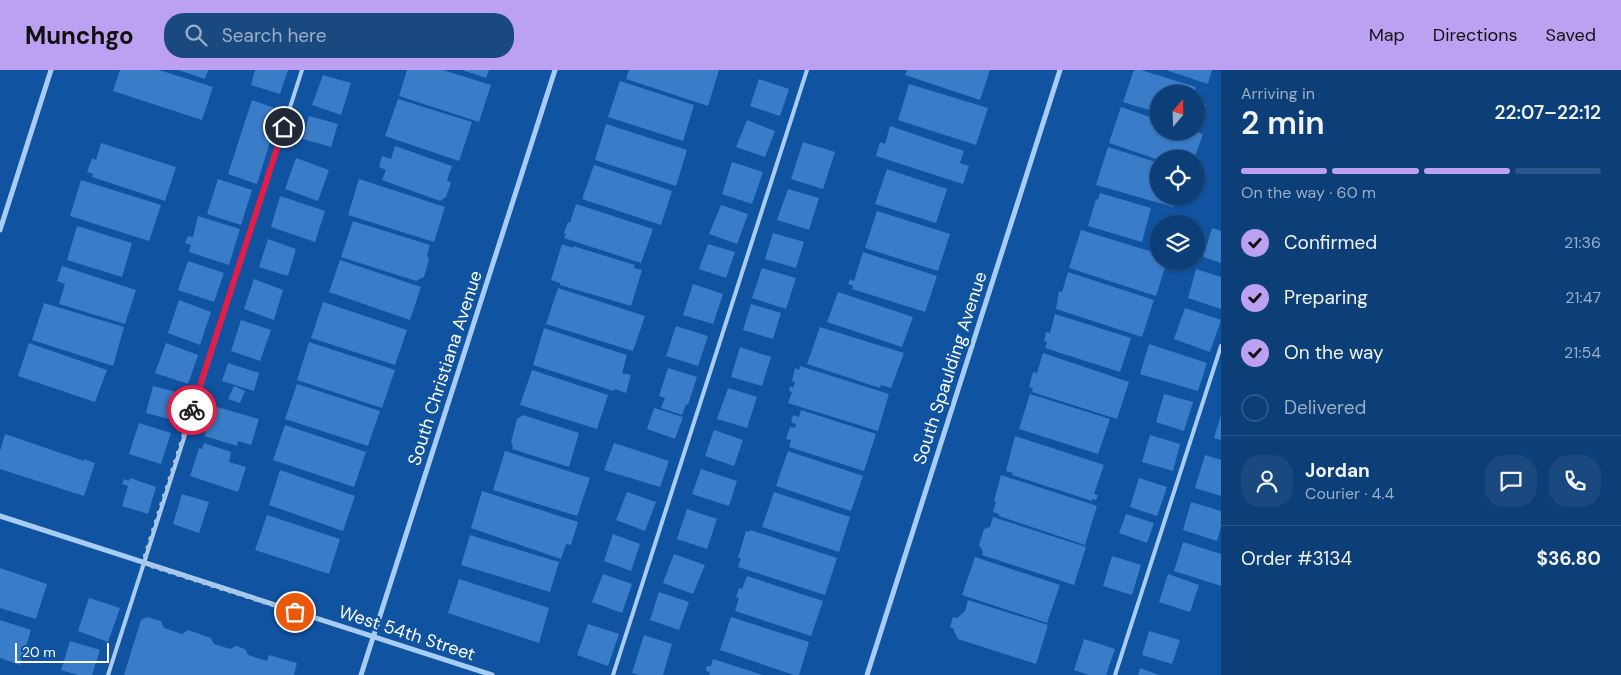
<!DOCTYPE html>
<html lang="en">
<head>
<meta charset="utf-8">
<style>
  body { margin:0; font-family:"DM Sans",sans-serif; background:#1a4980; color:#f1f3f6; height:100vh; display:flex; flex-direction:column; font-size:19px; white-space:nowrap }
  * { box-sizing:border-box; margin:0 }
  p { font-size:16px; color:#9aaec6 }
  .icon { flex:none; width:28px; height:28px; fill:none; stroke:currentColor; stroke-width:2; stroke-linecap:round; stroke-linejoin:round }
  .map { position:relative; flex:1; overflow:hidden }
  .side { display:flex; flex-direction:column; background:#0c3e78; width:400px }
  .side>* { flex:none }
  .needle { width:32px; rotate:19deg }
  .buttons { position:absolute; left:1150px; top:15px; display:grid; gap:10px }
  .buttons a { display:grid; place-items:center; width:55px; height:55px; border-radius:50%; background:#0c3e78; box-shadow:0 1px 4px #0004,0 0 0 1px #2c578a; font-size:25px }
  .scale { position:absolute; left:15px; bottom:12px; width:94px; box-sizing:border-box; padding-left:5px; border:2px solid #fff; border-top:0; font-size:14px; line-height:18px; white-space:nowrap; color:#fff; -webkit-text-stroke:4px #1053a0; paint-order:stroke }
  .pin { position:absolute; display:grid; place-items:center; width:42px; height:42px; color:#fff; margin:-21px; border:2px solid #fff; border-radius:50%; box-shadow:0 1px 5px #0007 }
  .courier { position:absolute; display:grid; place-items:center; width:50px; height:50px; margin:-25px; border:4px solid #e11d48; border-radius:50%; background:#fff; color:#222; box-shadow:0 1px 6px #0007 }
  .head em { font-style:normal; font-weight:600 }
  .head div { display:flex; flex-direction:column-reverse }
  .head { display:flex; align-items:center; justify-content:space-between; height:85px; padding:0 20px }
  h1 { font-size:32px; font-weight:600; line-height:38px }
  .bar { display:grid; grid-template-columns:repeat(4,1fr); gap:8px 5px; align-content:center; height:60px; padding:0 20px }
  .bar i { height:6px; border-radius:4px; background:#2c578a }
  .bar .current { background:#bca0f2 }
  .bar p { grid-column:span 4 }
  .line { display:flex; align-items:center; gap:12px; padding:0 20px; border-top:1px solid #2c578a }
  .line div { flex:1 }
  .round { display:grid; place-items:center; flex:none; width:52px; height:52px; border-radius:20px; background:#1a4980 }
  ol { padding:0 20px; list-style:none }
  li { display:flex; align-items:center; gap:15px; height:55px }
  li p { margin-inline-start:auto }
  li .icon { padding:5px; border-radius:50%; background:#bca0f2; color:#111; stroke-width:4 }
  li:last-child { color:#9aaec6 }
  li i { width:28px; height:28px; border:2px solid #2c578a; border-radius:50% }
  header { display:flex; align-items:center; gap:30px; box-sizing:border-box; height:70px; padding:0 25px; background:#bca0f2; color:#111 }
  header strong { font-size:24px }
  nav { display:flex; gap:28px; margin-inline-start:auto; font-size:18px }
  .search { width:350px; height:45px; background:#1a4980; display:flex; align-items:center; gap:12px; box-sizing:border-box; padding:0 18px; border-radius:20px; color:#9aaec6; font-size:19px }
  main { display:flex; flex:1; min-height:0 }
  .map>svg:first-child { display:block }
  .building { fill:#397cc7 }
  .lines { fill:none; stroke-linecap:round; stroke-linejoin:round }
  .service { stroke:#a8cdf5; stroke-width:4 }
  .minor { stroke:#a8cdf5; stroke-width:5 }
  .done { stroke:#abc3de; stroke-width:5; stroke-dasharray:0 9 }
  .route { stroke:#e11d48; stroke-width:6 }
  .labels { text-anchor:middle; stroke-width:4.5; stroke-linejoin:round; paint-order:stroke }
  .street-label { font-size:18px; fill:#fff; stroke:#1053a0 }
</style>
</head>
<body>
<header>
<strong>Munchgo</strong>
<div class="search"><svg class="icon" aria-label="search" viewBox="0 0 24 24"><circle cx="10" cy="10" r="6"/><path d="M15 15l6 6"/></svg>Search here</div>
<nav><a>Map</a><a>Directions</a><a>Saved</a></nav>
</header>
<main>
<div class="map">
<svg width="1221" height="605" viewBox="0 0 1221 605">
  <rect width="100%" height="100%" fill="#1053a0"/>
  <g class="building">
    <polygon points="120,0 159,0 213,17 202,50 113,21"/>
    <polygon points="178,0 208,0 205,9"/>
    <polygon points="255,0 288,0 280,24 251,15"/>
    <polygon points="407,0 443,0 491,15 479,52 399,26"/>
    <polygon points="462,0 489,0 486,8"/>
    <polygon points="629,0 719,0 708,36 626,9"/>
    <polygon points="907,0 990,0 980,30 905,5"/>
    <polygon points="1134,0 1141,0 1196,17 1194,24 1159,24 1159,43 1123,32"/>
    <polygon points="1166,0 1212,0 1208,14"/>
    <polygon points="323,5 351,13 341,45 312,35"/>
    <polygon points="759,9 789,19 780,46 750,36"/>
    <polygon points="620,11 694,35 683,71 608,47"/>
    <polygon points="909,14 988,38 976,75 898,50"/>
    <polygon points="398,29 472,52 459,91 385,66"/>
    <polygon points="252,30 280,40 257,114 228,104"/>
    <polygon points="1196,31 1206,34 1199,56 1196,55"/>
    <polygon points="1121,37 1159,50 1159,61 1194,61 1203,64 1194,89 1159,90 1109,73"/>
    <polygon points="309,46 338,54 331,77 303,69"/>
    <polygon points="747,50 775,61 765,87 736,77"/>
    <polygon points="606,54 687,80 676,116 595,90"/>
    <polygon points="890,56 964,81 960,93 969,96 963,114 876,86 880,72 885,74"/>
    <polygon points="803,72 835,82 823,119 791,109"/>
    <polygon points="101,73 176,97 165,131 92,107 93,104 87,102 92,88 96,90"/>
    <polygon points="395,76 452,96 447,110 451,113 446,127 440,131 382,110 386,100 379,97 382,86 391,89"/>
    <polygon points="1108,77 1159,93 1159,126 1177,126 1173,137 1096,115"/>
    <polygon points="296,88 329,100 318,131 285,119"/>
    <polygon points="732,92 763,102 752,134 722,124"/>
    <polygon points="594,95 672,121 661,155 582,129"/>
    <polygon points="887,99 947,119 936,153 875,134"/>
    <polygon points="218,109 252,120 241,155 207,144"/>
    <polygon points="359,109 445,137 434,172 348,145"/>
    <polygon points="81,110 161,135 149,171 70,146"/>
    <polygon points="788,119 819,128 809,160 777,150"/>
    <polygon points="1100,123 1151,138 1142,172 1088,156 1096,129 1098,130"/>
    <polygon points="280,126 325,141 315,172 271,157"/>
    <polygon points="576,134 653,159 641,193 564,168 566,164 564,163 568,152 570,153"/>
    <polygon points="721,135 748,144 737,174 709,164"/>
    <polygon points="877,141 950,164 938,201 865,178"/>
    <polygon points="198,146 240,159 229,195 189,182 191,175 185,173 188,166 193,167"/>
    <polygon points="353,151 430,175 427,185 429,189 424,207 416,211 341,187"/>
    <polygon points="77,156 132,173 122,207 67,190"/>
    <polygon points="1212,158 1221,161 1221,193 1203,187"/>
    <polygon points="1081,160 1159,184 1159,191 1167,191 1156,226 1069,198"/>
    <polygon points="773,163 804,172 796,198 765,189"/>
    <polygon points="268,169 296,179 288,206 259,197"/>
    <polygon points="562,174 573,178 573,176 635,195 634,198 642,200 631,236 560,215 560,213 551,210"/>
    <polygon points="708,174 735,182 726,208 699,199"/>
    <polygon points="863,182 937,206 925,242 852,219 853,216 848,214 850,209 854,211"/>
    <polygon points="340,190 421,217 410,250 329,222"/>
    <polygon points="188,191 224,203 214,232 178,220"/>
    <polygon points="62,196 136,220 125,254 59,234 65,214 57,211"/>
    <polygon points="762,198 796,208 786,239 752,228"/>
    <polygon points="1196,199 1221,207 1221,239 1188,228"/>
    <polygon points="1068,202 1154,230 1142,267 1056,239 1059,221 1062,222"/>
    <polygon points="254,209 283,220 274,250 244,239"/>
    <polygon points="693,214 723,224 713,254 683,245"/>
    <polygon points="558,218 645,246 633,281 546,254"/>
    <polygon points="838,222 913,247 902,277 827,252"/>
    <polygon points="179,230 211,242 200,275 168,263"/>
    <polygon points="323,232 407,260 395,295 311,268"/>
    <polygon points="44,233 124,257 113,296 32,270"/>
    <polygon points="751,234 781,243 773,269 743,260"/>
    <polygon points="1185,238 1221,250 1210,282 1174,269"/>
    <polygon points="1055,244 1131,268 1120,302 1045,278 1047,272 1044,271 1046,262 1050,263"/>
    <polygon points="241,250 271,260 260,291 231,281"/>
    <polygon points="676,256 708,266 698,296 666,286"/>
    <polygon points="820,257 904,283 891,318 881,315 880,318 807,294"/>
    <polygon points="544,258 627,285 622,303 631,305 626,323 615,319 614,321 533,295"/>
    <polygon points="309,272 395,300 382,338 297,310"/>
    <polygon points="29,273 107,300 95,332 18,306"/>
    <polygon points="166,273 198,285 188,314 155,303"/>
    <polygon points="1149,274 1207,293 1198,321 1140,304"/>
    <polygon points="740,277 771,287 762,316 731,307"/>
    <polygon points="1043,283 1129,312 1117,349 1032,322 1033,318 1029,317 1033,302 1037,303"/>
    <polygon points="228,293 259,303 254,321 222,311"/>
    <polygon points="800,296 889,324 878,361 788,333 792,322 789,321 790,316 793,318 795,312 792,311 795,298 799,300"/>
    <polygon points="668,298 697,307 688,335 686,334 682,345 661,338 665,328 659,326"/>
    <polygon points="532,300 608,325 597,359 520,335"/>
    <polygon points="297,314 380,341 368,376 285,349"/>
    <polygon points="153,316 184,324 176,351 146,343"/>
    <polygon points="234,316 245,321 240,333 228,329"/>
    <polygon points="728,318 757,327 747,358 717,349"/>
    <polygon points="1030,324 1110,349 1098,384 1019,359"/>
    <polygon points="1164,324 1193,332 1184,361 1156,352"/>
    <polygon points="214,336 259,349 251,375 238,371 237,376 204,366"/>
    <polygon points="654,338 683,347 675,369 647,359"/>
    <polygon points="801,340 876,364 864,401 789,377 791,370 786,369 790,357 795,358 796,354 791,352 793,345 799,347"/>
    <polygon points="523,345 579,363 569,397 512,379 513,376 511,372 517,349"/>
    <polygon points="1221,345 1221,370 1214,368"/>
    <polygon points="139,353 171,363 161,394 129,384"/>
    <polygon points="285,355 366,382 354,417 273,390"/>
    <polygon points="714,360 743,370 734,396 705,386"/>
    <polygon points="5,364 84,391 84,389 95,393 84,426 0,399 0,381"/>
    <polygon points="1150,365 1180,374 1173,401 1142,392"/>
    <polygon points="1015,366 1104,395 1094,424 1098,425 1096,430 1092,429 1092,431 1012,405 1013,403 1006,401"/>
    <polygon points="204,373 231,382 229,392 246,397 238,422 190,406 199,378 202,379"/>
    <polygon points="614,373 669,391 660,417 604,400"/>
    <polygon points="505,381 590,408 577,446 493,420"/>
    <polygon points="788,381 863,406 851,441 776,416"/>
    <polygon points="1205,385 1221,390 1221,426 1195,418"/>
    <polygon points="701,399 737,411 729,436 692,424"/>
    <polygon points="280,400 355,426 343,461 269,435"/>
    <polygon points="1001,405 1097,436 1085,475 999,446 999,444 993,442 996,432 994,431"/>
    <polygon points="130,408 156,417 148,444 122,436 128,416 122,414 124,409 129,411"/>
    <polygon points="1139,408 1167,417 1157,446 1130,437"/>
    <polygon points="482,421 578,452 571,475 566,474 561,489 471,458"/>
    <polygon points="627,422 656,432 645,461 616,450"/>
    <polygon points="774,422 850,447 839,482 762,457"/>
    <polygon points="182,424 209,432 199,463 173,454"/>
    <polygon points="1191,432 1221,441 1221,457 1217,471 1183,460"/>
    <polygon points="687,439 717,449 707,479 677,469"/>
    <polygon points="1126,444 1154,453 1147,473 1119,463"/>
    <polygon points="267,445 340,469 329,504 255,480"/>
    <polygon points="993,447 1086,477 1074,515 982,485 983,482 979,475 984,459 990,457"/>
    <polygon points="750,460 837,488 825,525 738,497 741,488 738,488 746,461 749,462"/>
    <polygon points="613,464 640,474 631,501 604,491"/>
    <polygon points="470,465 559,492 550,522 461,495"/>
    <polygon points="1183,472 1221,484 1221,516 1174,501"/>
    <polygon points="674,484 705,495 693,524 663,513"/>
    <polygon points="1112,486 1141,495 1132,525 1103,516"/>
    <polygon points="975,487 1060,515 1047,553 962,525"/>
    <polygon points="0,498 47,514 36,549 0,538"/>
    <polygon points="603,504 632,514 622,543 592,532"/>
    <polygon points="1168,504 1199,515 1190,542 1159,532"/>
    <polygon points="747,506 823,531 811,566 735,541 739,528 736,527 739,518 742,519"/>
    <polygon points="459,509 549,538 539,573 448,543"/>
    <polygon points="659,522 689,532 679,560 650,550"/>
    <polygon points="89,528 120,538 108,572 78,561"/>
    <polygon points="968,530 1048,555 1036,594 958,569 954,561 954,559 950,557 953,547 957,548 965,541"/>
    <polygon points="147,547 161,551 164,558 182,564 188,560 211,568 214,574 230,579 236,576 245,579 248,585 267,591 269,585 297,593 294,605 124,605 141,550"/>
    <polygon points="731,547 809,572 799,605 794,605 720,580"/>
    <polygon points="0,550 31,560 20,595 0,588"/>
    <polygon points="588,554 619,564 608,596 577,585"/>
    <polygon points="1149,561 1180,570 1172,594 1142,585"/>
    <polygon points="644,565 672,574 663,605 639,605 632,603"/>
    <polygon points="1084,569 1115,579 1106,605 1089,605 1074,600"/>
    <polygon points="70,571 100,580 92,605 78,605 61,600"/>
    <polygon points="713,589 763,605 709,605 710,602 706,601 707,596 711,596"/>
    <polygon points="1140,598 1159,605 1138,605"/>
  </g>
  <g class="lines">
    <g class="service">
      <polyline points="108,605 302,0"/>
      <polyline points="613,605 807,0"/>
      <polyline points="1115,605 1221,276"/>
    </g>
    <g class="minor">
      <polyline points="0,160 51,0"/>
      <polyline points="0,446 492,605"/>
      <polyline points="361,605 555,0"/>
      <polyline points="867,605 1060,0"/>
    </g>
  </g>
  <g class="lines">
    <polyline class="done" points="192,340 143,493 295,542"/>
    <polyline class="route" points="192,340 284,57"/>
  </g>
  <g class="labels">
    <g class="street-label">
      <text transform="translate(445 298) rotate(-72)" y="6">South Christiana Avenue</text>
      <text transform="translate(950 298) rotate(-72)" y="6">South Spaulding Avenue</text>
      <text transform="translate(407 563) rotate(18)" y="6">West 54th Street</text>
    </g>
  </g>
</svg>
<div class="buttons">
<a><svg class="needle" viewBox="-14 -14 28 28"><path d="M0-13l5 13h-10z" fill="#e53935"/><path d="M0 13l5-13h-10z" fill="#9aaec6"/></svg></a>
<a><svg class="icon" aria-label="locate" viewBox="0 0 24 24"><circle cx="12" cy="12" r="6"/><path d="M12 2v4M12 18v4M2 12h4M18 12h4"/></svg></a>
<a><svg class="icon" aria-label="layers" viewBox="0 0 24 24"><path d="M12 4l9 5-9 5-9-5zM3 14l9 5 9-5"/></svg></a>
</div>
<div class="scale">20 m</div>
<div class="pin" style="left:295px;top:542px;background:#ea580c"><svg class="icon" aria-label="bag" viewBox="0 0 24 24"><path d="M5 8h14l-1 12H6zM9 8a3 3 0 0 1 6 0"/></svg></div>
<div class="pin" style="left:284px;top:57px;background:#1f2937"><svg class="icon" aria-label="home" viewBox="0 0 24 24"><path d="M3 11l9-7 9 7M6 9v11h12V9"/></svg></div>
<div class="courier" style="left:192px;top:340px"><svg class="icon" aria-label="bike" viewBox="0 0 24 24"><circle cx="6" cy="16" r="4"/><circle cx="18" cy="16" r="4"/><path d="M6 16l4-8h5l3 8M10 8l3 8H6M13 5h3"/></svg></div>
</div>
<section class="side">
<div class="head"><div><h1>2 min</h1><p>Arriving in</p></div><em>22:07–22:12</em></div>
<div class="bar"><i class="current"></i><i class="current"></i><i class="current"></i><i></i><p>On the way · 60 m</p></div>
<ol>
<li><svg class="icon" aria-label="check" viewBox="0 0 24 24"><path d="M5 12l5 5 9-10"/></svg>Confirmed<p>21:36</p></li>
<li><svg class="icon" aria-label="check" viewBox="0 0 24 24"><path d="M5 12l5 5 9-10"/></svg>Preparing<p>21:47</p></li>
<li><svg class="icon" aria-label="check" viewBox="0 0 24 24"><path d="M5 12l5 5 9-10"/></svg>On the way<p>21:54</p></li>
<li><i></i>Delivered</li>
</ol>
<div class="line" style="height:90px"><a class="round"><svg class="icon" aria-label="person" viewBox="0 0 24 24"><circle cx="12" cy="8" r="4"/><path d="M4 21q1-7 8-7t8 7"/></svg></a><div><b>Jordan</b><p>Courier · 4.4</p></div><a class="round"><svg class="icon" aria-label="chat" viewBox="0 0 24 24"><path d="M4 5h16v11H9l-5 4z"/></svg></a><a class="round"><svg class="icon" aria-label="phone" viewBox="0 0 24 24"><path d="M5 4h4l2 5-3 2q2 4 5 5l2-3 5 2v4C11 20 4 13 5 4z"/></svg></a></div>
<div class="line" style="height:65px"><div>Order #3134</div><b>$36.80</b></div>
</section>
</main>
</body>
</html>
